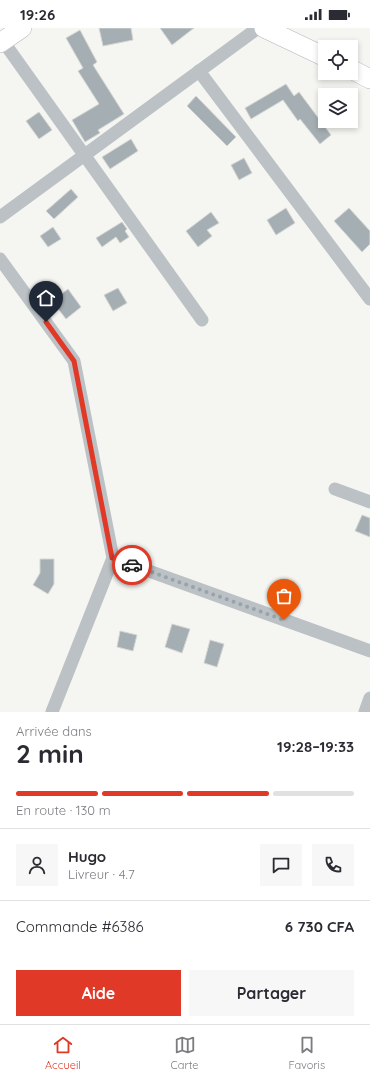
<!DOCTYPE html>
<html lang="fr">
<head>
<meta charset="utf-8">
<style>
  body { margin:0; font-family:Quicksand,sans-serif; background:#f7f7f7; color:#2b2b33; height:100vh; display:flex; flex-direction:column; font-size:15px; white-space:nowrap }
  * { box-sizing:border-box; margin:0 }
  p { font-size:13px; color:#7c7c81 }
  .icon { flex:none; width:22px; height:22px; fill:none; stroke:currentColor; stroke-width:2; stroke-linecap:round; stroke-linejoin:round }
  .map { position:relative; height:684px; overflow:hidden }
  .drawer { display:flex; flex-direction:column; background:#fff; flex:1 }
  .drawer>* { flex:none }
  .controls { position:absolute; left:318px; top:12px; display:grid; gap:8px }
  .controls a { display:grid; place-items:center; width:40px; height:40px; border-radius:0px; background:#fff; box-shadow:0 2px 6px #0003; font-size:20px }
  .pin { position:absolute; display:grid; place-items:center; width:34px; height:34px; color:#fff; margin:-41px -17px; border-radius:50% 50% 50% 0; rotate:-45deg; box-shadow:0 0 4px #0007 }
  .pin .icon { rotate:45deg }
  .courier { position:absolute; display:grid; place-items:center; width:40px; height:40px; margin:-20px; border:3px solid #e03927; border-radius:50%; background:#fff; color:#222; box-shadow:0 1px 5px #0007 }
  .overview em { font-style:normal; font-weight:800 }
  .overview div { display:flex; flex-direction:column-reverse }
  .overview { display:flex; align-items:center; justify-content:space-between; height:68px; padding:0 16px }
  h1 { font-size:26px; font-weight:800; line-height:30px }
  .bar { display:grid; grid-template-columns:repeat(4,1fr); gap:6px 4px; align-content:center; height:48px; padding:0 16px }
  .bar i { height:5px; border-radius:3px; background:#e1e1e2 }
  .bar .active { background:#e03927 }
  .bar p { grid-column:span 4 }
  .line { display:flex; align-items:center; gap:10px; padding:0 16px; border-top:1px solid #e1e1e2 }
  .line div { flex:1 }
  .round { display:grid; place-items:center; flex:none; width:42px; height:42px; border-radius:0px; background:#f7f7f7 }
  .primary-button { display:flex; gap:8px; margin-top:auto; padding:8px 16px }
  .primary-button a { flex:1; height:46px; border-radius:0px; background:#e03927; color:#fff; font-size:16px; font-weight:800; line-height:46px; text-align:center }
  .primary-button a+a { background:#f7f7f7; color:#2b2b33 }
  .status { display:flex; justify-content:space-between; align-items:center; height:28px; padding:0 20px; background:#fff; direction:ltr }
  .status svg { height:11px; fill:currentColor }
  .dock { display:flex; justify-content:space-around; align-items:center; height:56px; border-top:1px solid #e1e1e2; background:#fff; font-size:11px; color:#7c7c81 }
  .dock a { display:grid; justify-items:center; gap:2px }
  .dock .active { color:#e03927 }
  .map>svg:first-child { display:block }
  .building { fill:#a5afb3; stroke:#d6d6d4 }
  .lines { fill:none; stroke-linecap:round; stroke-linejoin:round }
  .secondary-casing { stroke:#b0b7ba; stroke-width:20 }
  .street { stroke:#bbc1c4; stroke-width:13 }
  .secondary { stroke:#fff; stroke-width:19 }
  .done { stroke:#97a4a9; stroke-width:4; stroke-dasharray:0 7.2 }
  .route { stroke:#e03927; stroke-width:5 }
</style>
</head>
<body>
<div class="status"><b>19:26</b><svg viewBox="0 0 49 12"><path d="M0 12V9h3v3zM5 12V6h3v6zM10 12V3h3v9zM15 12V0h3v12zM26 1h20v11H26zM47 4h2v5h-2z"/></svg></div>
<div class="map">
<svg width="370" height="684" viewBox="0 0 370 684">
  <rect width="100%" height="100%" fill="#f5f5f1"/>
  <g class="building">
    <polygon points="99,0 131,0 133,12 103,18"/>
    <polygon points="160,0 194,0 172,17"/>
    <polygon points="80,2 97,34 93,37 124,86 98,102 100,105 85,114 72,92 99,76 78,43 83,40 66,10"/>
    <polygon points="286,56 294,68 299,64 331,107 320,116 300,91 298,93 283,72 251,91 245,80"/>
    <polygon points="196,68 236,109 227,118 187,78"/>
    <polygon points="39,84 52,102 39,111 26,93"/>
    <polygon points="131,111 138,123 110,141 102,129"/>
    <polygon points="244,130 252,145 239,152 231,137"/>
    <polygon points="71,161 78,169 54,191 46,183"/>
    <polygon points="286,180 295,195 276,207 267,192"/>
    <polygon points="349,180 370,203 370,216 362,224 334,193"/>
    <polygon points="211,184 219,195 207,202 212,208 198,219 186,203"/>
    <polygon points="122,194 127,201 125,203 129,209 120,215 116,209 102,219 96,210"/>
    <polygon points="53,199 61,211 48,219 40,208"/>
    <polygon points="118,260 127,275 113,283 104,267"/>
    <polygon points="68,261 81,279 66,291 52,273"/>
    <polygon points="362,487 370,490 370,509 355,503"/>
    <polygon points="40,531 54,531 54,556 48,566 33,557 40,545"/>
    <polygon points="172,596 190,601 182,625 165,619"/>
    <polygon points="120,603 137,607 133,623 117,619"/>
    <polygon points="210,612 224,616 217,639 204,635"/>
  </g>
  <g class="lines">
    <g class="secondary-casing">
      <g id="secondary">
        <polyline points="264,0 325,29"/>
        <polyline points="0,15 22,0"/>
        <polyline points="351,41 370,51"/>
      </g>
    </g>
    <g class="street">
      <polyline points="3,13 202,292"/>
      <polyline points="199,43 370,271"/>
      <polyline points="0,189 258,0"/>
      <polyline points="0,231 74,333 113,530 52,684"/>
      <polyline points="335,461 370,474"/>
      <polyline points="113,530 370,623"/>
      <polyline points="365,684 370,670"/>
    </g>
    <use href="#secondary" class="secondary"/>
  </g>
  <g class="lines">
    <polyline class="done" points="132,537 284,592"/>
    <polyline class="route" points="46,294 74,333 112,530 132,537"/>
  </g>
</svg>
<div class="controls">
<a><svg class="icon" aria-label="locate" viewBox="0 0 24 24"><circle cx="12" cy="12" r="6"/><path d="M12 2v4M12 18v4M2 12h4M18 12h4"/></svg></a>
<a><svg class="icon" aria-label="layers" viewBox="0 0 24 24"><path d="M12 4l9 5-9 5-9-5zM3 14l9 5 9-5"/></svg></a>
</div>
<div class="pin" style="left:284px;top:592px;background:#ea580c"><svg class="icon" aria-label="bag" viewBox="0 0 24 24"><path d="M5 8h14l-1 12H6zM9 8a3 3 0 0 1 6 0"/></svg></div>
<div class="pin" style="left:46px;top:294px;background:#1f2937"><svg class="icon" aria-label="home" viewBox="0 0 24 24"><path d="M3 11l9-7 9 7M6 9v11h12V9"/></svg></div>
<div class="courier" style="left:132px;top:537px"><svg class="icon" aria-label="car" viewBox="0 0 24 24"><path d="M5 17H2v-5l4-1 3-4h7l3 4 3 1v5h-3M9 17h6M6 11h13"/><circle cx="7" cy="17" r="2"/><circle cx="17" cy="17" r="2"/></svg></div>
</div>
<section class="drawer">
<div class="overview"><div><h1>2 min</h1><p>Arrivée dans</p></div><em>19:28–19:33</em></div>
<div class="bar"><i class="active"></i><i class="active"></i><i class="active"></i><i></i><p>En route · 130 m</p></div>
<div class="line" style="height:72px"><a class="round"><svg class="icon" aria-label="person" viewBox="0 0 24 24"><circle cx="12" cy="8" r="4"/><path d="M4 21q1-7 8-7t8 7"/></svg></a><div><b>Hugo</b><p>Livreur · 4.7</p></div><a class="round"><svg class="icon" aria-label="chat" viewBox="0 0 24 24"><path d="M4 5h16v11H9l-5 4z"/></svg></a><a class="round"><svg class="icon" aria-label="phone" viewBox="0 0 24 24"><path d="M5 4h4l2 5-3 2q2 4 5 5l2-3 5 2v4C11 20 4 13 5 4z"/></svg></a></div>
<div class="line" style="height:52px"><div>Commande #6386</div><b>6 730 CFA</b></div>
<div class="primary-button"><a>Aide</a><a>Partager</a></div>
</section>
<nav class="dock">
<a class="active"><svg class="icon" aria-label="home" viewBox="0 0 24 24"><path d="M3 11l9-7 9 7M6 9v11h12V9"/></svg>Accueil</a>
<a><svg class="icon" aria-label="map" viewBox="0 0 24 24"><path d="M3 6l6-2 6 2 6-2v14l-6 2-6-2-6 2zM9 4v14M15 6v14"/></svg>Carte</a>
<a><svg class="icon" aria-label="saved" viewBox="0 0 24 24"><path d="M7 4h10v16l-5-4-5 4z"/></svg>Favoris</a>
</nav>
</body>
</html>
